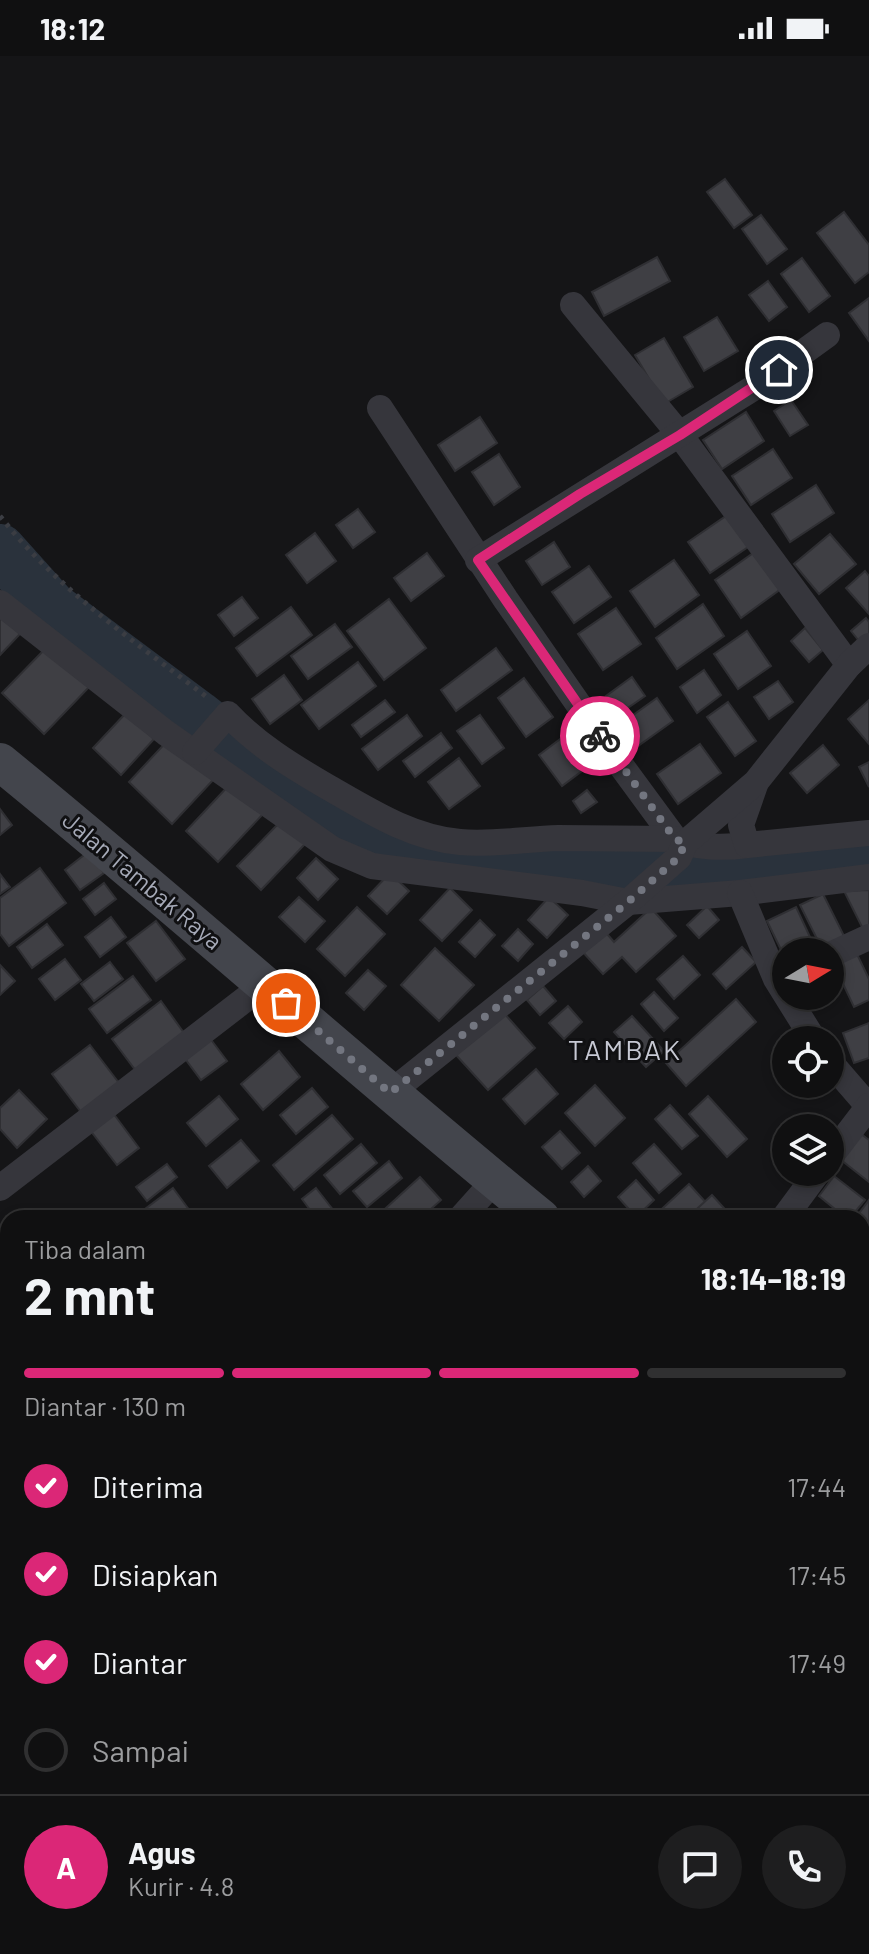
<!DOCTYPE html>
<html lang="id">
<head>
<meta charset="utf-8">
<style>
  body { margin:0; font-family:Barlow,sans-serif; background:#1e1e1f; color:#f1f3f6; height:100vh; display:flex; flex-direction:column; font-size:30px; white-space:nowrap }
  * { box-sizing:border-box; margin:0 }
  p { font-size:26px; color:#9c9d9f }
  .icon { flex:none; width:44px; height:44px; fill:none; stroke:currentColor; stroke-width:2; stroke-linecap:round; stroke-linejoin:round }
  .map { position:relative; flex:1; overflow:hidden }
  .side { position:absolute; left:0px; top:1154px; width:870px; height:744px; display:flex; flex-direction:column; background:#101011; border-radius:24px 24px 0 0; box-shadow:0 4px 12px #0003,0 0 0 2px #303031 }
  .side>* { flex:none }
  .needle { width:52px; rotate:80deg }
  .tools { position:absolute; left:772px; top:882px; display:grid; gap:16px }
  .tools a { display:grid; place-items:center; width:72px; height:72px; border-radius:50%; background:#101011; box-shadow:0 4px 12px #0003,0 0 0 2px #303031; font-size:40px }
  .pin { position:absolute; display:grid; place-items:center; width:68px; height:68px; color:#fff; margin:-34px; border:4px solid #fff; border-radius:50%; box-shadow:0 2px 8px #0007 }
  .courier { position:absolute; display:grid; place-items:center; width:80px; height:80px; margin:-40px; border:6px solid #db2777; border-radius:50%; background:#fff; color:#222; box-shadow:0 2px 10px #0007 }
  .overview em { font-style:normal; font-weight:700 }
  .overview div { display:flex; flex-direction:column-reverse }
  .overview { display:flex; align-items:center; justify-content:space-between; height:136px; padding:0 24px }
  h1 { font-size:52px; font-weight:700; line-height:60px }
  .bar { display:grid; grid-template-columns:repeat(4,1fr); gap:12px 8px; align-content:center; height:96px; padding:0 24px }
  .bar i { height:10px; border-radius:6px; background:#303031 }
  .bar .on { background:#db2777 }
  .bar p { grid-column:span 4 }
  .line { display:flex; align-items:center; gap:20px; padding:0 24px; border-top:2px solid #303031 }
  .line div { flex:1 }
  .round { display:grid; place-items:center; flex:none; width:84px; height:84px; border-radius:42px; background:#1e1e1f }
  ol { padding:0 24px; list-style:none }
  li { display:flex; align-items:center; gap:24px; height:88px }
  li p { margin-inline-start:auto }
  li .icon { padding:8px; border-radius:50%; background:#db2777; color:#fff; stroke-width:4 }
  li:last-child { color:#9c9d9f }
  li i { width:44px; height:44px; border:4px solid #303031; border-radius:50% }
  .status { display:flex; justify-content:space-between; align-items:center; height:56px; padding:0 40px; background:#101011; direction:ltr }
  .status svg { height:22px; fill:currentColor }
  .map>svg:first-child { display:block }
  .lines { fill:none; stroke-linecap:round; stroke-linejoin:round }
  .river { stroke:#2a323c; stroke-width:52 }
  .building { fill:#3f3f44; stroke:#2f2f33; stroke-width:2 }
  .path { stroke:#3b3d43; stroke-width:5; stroke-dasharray:4 6; stroke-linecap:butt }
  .street { stroke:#36363c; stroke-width:26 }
  .secondary { stroke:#43454c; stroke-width:38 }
  .done { stroke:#737680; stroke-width:8; stroke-dasharray:0 14.4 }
  .route { stroke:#db2777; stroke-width:10 }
  .labels { text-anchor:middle; stroke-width:6; stroke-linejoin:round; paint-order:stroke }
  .street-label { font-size:24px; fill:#a6aab8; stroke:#101012 }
  .quarter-label { font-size:28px; letter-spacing:2px; fill:#c7c9d4; stroke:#101012 }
</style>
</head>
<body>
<div class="status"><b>18:12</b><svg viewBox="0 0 49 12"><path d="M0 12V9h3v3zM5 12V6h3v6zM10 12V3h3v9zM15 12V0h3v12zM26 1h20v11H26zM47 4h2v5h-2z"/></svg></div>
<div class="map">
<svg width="869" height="1898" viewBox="0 0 869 1898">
  <rect width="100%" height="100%" fill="#151517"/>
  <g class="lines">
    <polyline class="river" points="0,494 52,552 197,660 295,737 387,790 489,806 709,810 869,801"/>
  </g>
  <g class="building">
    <polygon points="725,123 752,159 734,172 707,136"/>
    <polygon points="844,156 869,189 869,216 855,227 817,177"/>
    <polygon points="761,159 787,193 767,208 742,173"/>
    <polygon points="657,201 670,225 604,260 592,236"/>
    <polygon points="802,202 830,240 809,256 781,218"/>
    <polygon points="768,225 787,251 769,265 749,239"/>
    <polygon points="869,242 869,285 849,257"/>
    <polygon points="717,261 738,295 704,315 684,281"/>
    <polygon points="664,282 693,331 664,348 635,299"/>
    <polygon points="791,344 808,369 790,380 774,355"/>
    <polygon points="746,356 764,385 722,413 703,384"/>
    <polygon points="480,361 497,387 455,415 438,389"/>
    <polygon points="773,393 792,422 751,449 732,420"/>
    <polygon points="499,398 520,431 494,449 472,416"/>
    <polygon points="816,429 834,457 790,486 772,458"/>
    <polygon points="358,453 375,476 353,492 336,469"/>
    <polygon points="726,460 748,491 710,517 688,486"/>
    <polygon points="315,477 336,505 307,527 286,499"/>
    <polygon points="830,478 856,508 819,538 794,508"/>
    <polygon points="554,486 570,511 542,529 526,505"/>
    <polygon points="759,493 785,530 741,562 715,524"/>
    <polygon points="427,497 444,520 411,545 394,522"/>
    <polygon points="674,504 699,539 655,571 630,535"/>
    <polygon points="589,510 611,541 574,567 552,536"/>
    <polygon points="865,515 869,520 869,558 846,532"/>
    <polygon points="242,541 258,562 234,580 218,559"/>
    <polygon points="389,543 426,592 384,624 347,575"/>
    <polygon points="703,548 724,580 677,613 656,582"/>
    <polygon points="291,551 312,579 257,620 236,592"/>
    <polygon points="616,552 641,588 603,614 578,578"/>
    <polygon points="0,558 20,578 0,599"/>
    <polygon points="866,562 869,566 869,584 863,590 851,575"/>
    <polygon points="335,568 352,591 308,623 291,600"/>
    <polygon points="805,572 823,594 809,606 791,585"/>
    <polygon points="747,575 771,610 738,633 714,598"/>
    <polygon points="48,590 90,630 44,678 2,637"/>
    <polygon points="496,592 512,614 456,655 441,634"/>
    <polygon points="358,606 376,630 319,673 301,649"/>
    <polygon points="704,614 721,639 697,657 680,631"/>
    <polygon points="284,619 302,644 270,668 252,643"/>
    <polygon points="632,621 645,640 619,658 606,640"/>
    <polygon points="524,622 553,661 526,681 498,642"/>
    <polygon points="778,625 793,646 769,663 754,641"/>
    <polygon points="657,642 673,665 638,690 622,667"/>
    <polygon points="385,644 395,656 361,681 352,669"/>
    <polygon points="869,644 869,688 848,663"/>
    <polygon points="728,646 756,685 735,700 707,661"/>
    <polygon points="126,657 154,683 121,719 93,692"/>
    <polygon points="407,659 422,680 378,714 362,693"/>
    <polygon points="480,659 504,692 482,708 457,675"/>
    <polygon points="571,675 594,706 562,730 539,699"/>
    <polygon points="441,677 452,692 415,721 403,705"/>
    <polygon points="171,681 214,723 172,768 129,726"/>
    <polygon points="700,688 721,717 678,748 657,718"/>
    <polygon points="823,689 839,709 807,737 790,717"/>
    <polygon points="459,702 480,730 449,753 428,726"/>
    <polygon points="869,706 869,731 859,711"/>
    <polygon points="232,726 264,757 218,806 186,775"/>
    <polygon points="587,734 597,746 581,757 573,745"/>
    <polygon points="0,753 12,769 0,779"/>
    <polygon points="281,765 305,788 261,834 237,810"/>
    <polygon points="88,796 104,817 80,834 65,814"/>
    <polygon points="316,802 338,823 318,844 297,822"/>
    <polygon points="40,812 66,847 9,890 0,878 0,842"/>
    <polygon points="390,817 409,835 387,858 368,840"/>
    <polygon points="0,818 10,831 0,838"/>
    <polygon points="104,827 116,843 95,859 83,843"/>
    <polygon points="450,832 472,854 442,885 420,864"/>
    <polygon points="869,834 869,870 863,873 844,835"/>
    <polygon points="823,838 844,880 821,891 800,849"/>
    <polygon points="299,841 325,865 305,886 279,861"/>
    <polygon points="549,841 568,859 547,882 528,864"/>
    <polygon points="707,850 719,864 699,882 687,869"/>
    <polygon points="357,851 385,878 345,920 317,893"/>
    <polygon points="796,851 817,896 786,896 786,904 767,865"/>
    <polygon points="651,852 676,880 636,916 622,901 603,918 580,893 602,872 614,886"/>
    <polygon points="111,861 126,881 100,901 85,881"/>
    <polygon points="480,864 495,879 475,901 459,886"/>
    <polygon points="156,865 185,903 156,925 127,887"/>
    <polygon points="47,868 63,889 32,912 17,891"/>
    <polygon points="518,873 533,888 518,905 502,890"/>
    <polygon points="742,891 756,906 726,933 713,918"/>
    <polygon points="435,892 474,929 439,965 401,929"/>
    <polygon points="856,896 869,923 869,944 854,951 833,907"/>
    <polygon points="683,900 700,919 674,943 657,923"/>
    <polygon points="65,903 81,924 55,944 39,923"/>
    <polygon points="110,906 123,923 94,945 81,928"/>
    <polygon points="0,909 15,925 0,939"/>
    <polygon points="368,914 386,930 364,954 346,937"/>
    <polygon points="133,920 151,944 107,977 89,953"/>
    <polygon points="543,930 556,945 540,959 527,944"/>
    <polygon points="830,930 835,940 808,953 802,940 830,940"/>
    <polygon points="654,936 678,962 664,975 641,948"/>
    <polygon points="736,943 756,966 686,1030 666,1007"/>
    <polygon points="161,945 184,977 136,1015 112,983"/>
    <polygon points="568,950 582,966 564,983 549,967"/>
    <polygon points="503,956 535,992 488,1034 456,999"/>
    <polygon points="632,960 664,995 646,1011 614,976"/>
    <polygon points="869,967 869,1002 854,1007 843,977"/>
    <polygon points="209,981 227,1005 201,1024 183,1000"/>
    <polygon points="90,989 119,1027 81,1056 52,1018"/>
    <polygon points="279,995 300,1021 263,1054 241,1028"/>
    <polygon points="536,1013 558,1038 525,1068 503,1043"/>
    <polygon points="595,1029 625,1062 595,1090 565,1057"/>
    <polygon points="312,1032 328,1051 296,1078 280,1059"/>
    <polygon points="19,1034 47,1063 17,1092 0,1073 0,1052"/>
    <polygon points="219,1040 238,1063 206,1090 187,1067"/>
    <polygon points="708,1040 747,1083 727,1101 689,1058"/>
    <polygon points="670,1049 698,1080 682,1093 655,1063"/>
    <polygon points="113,1057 139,1092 117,1109 90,1074"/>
    <polygon points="332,1059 353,1083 294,1134 273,1109"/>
    <polygon points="856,1074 869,1084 869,1126 836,1100"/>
    <polygon points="560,1075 580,1097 562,1113 542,1091"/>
    <polygon points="241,1084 259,1105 227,1132 209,1110"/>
    <polygon points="361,1088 377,1107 340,1138 324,1119"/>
    <polygon points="654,1088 681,1118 659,1137 633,1107"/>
    <polygon points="389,1105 402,1122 367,1151 353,1135"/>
    <polygon points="167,1108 177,1121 147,1145 136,1131"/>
    <polygon points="588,1110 601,1125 584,1141 571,1126"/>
    <polygon points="834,1120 865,1144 850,1162 846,1162 819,1140"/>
    <polygon points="420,1121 441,1144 421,1162 375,1162"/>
    <polygon points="636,1124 654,1144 636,1161 618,1141"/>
    <polygon points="689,1128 709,1150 696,1162 652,1162"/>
    <polygon points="173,1132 190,1155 181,1162 133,1162"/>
    <polygon points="316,1132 334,1155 325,1162 316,1162 302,1143"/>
    <polygon points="712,1139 733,1162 687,1162"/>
    <polygon points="869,1144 869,1169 857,1160"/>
    <polygon points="869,1316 869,1350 862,1344 862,1325"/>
    <polygon points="869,1512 869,1554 862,1549 862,1520"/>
  </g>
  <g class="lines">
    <path class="path" d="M0 460C58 534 134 585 208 642"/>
    <g class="street">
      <polyline points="573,249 680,379 849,609"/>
      <polyline points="380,352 506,544 617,704 675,783"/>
      <polyline points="478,504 755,331 827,279"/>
      <polyline points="0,547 166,677 332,793 372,810 582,837 628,846 740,837 869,821"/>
      <path d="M195 696 228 658C256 688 290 709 326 730 368 754 411 782 460 786 492 789 526 783 558 782 597 782 636 783 675 783 695 792 725 792 747 789"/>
      <polyline points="755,729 741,769 747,789 869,777"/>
      <polyline points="740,837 776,923 814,984"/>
      <polyline points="830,899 869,881"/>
      <polyline points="830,1006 869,1051"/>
      <polyline points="390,1037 628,846 679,801 685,787 756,726 849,609 869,590"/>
      <polyline points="830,1101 869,1050"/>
      <polyline points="0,1132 265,928"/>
      <polyline points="461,1162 495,1124"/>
      <polyline points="784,1162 818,1116"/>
      <polyline points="862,1264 869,1267"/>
      <polyline points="67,1898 86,1890"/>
    </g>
    <g class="secondary">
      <path d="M0 706C183 855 358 1013 541 1162"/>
      <polyline points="862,1416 869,1421"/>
    </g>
  </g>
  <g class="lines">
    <polyline class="done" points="286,947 390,1037 628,846 679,801 685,787 675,783 600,680"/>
    <polyline class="route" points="600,680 478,504 580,438 680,379 779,314"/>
  </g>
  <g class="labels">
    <g class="street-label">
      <text transform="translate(142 825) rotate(40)" y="8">Jalan Tambak Raya</text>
    </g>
    <g class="quarter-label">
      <text x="625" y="1004">TAMBAK</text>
    </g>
  </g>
</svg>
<div class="tools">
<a><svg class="needle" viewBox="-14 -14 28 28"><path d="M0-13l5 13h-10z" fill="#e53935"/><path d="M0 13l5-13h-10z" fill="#9c9d9f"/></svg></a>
<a><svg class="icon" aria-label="locate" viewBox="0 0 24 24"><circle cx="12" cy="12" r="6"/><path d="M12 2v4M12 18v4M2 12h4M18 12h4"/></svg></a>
<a><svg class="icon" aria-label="layers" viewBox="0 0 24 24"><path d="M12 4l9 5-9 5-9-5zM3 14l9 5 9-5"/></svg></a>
</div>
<div class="pin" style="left:286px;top:947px;background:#ea580c"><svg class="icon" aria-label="bag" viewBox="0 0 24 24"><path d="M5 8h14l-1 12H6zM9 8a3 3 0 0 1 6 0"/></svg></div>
<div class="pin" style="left:779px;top:314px;background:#1f2937"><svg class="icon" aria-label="home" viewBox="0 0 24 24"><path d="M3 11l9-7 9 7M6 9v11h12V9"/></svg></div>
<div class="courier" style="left:600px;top:680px"><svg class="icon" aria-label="bike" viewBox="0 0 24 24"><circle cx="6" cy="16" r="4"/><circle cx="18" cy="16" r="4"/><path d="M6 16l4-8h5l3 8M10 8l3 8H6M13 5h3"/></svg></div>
<section class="side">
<div class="overview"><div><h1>2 mnt</h1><p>Tiba dalam</p></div><em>18:14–18:19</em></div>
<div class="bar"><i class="on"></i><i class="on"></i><i class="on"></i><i></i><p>Diantar · 130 m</p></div>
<ol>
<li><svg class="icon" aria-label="check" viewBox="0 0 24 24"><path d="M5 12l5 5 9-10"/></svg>Diterima<p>17:44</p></li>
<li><svg class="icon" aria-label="check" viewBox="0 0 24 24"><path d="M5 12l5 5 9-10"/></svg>Disiapkan<p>17:45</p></li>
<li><svg class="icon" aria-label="check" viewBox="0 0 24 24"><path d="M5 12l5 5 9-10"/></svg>Diantar<p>17:49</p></li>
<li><i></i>Sampai</li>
</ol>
<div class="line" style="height:144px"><b class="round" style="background:#db2777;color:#fff">A</b><div><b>Agus</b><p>Kurir · 4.8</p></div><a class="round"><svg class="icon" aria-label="chat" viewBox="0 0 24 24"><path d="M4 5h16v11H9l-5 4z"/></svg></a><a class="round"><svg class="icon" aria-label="phone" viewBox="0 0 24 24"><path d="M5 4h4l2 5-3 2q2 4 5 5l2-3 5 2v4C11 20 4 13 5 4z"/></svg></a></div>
</section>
</div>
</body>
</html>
